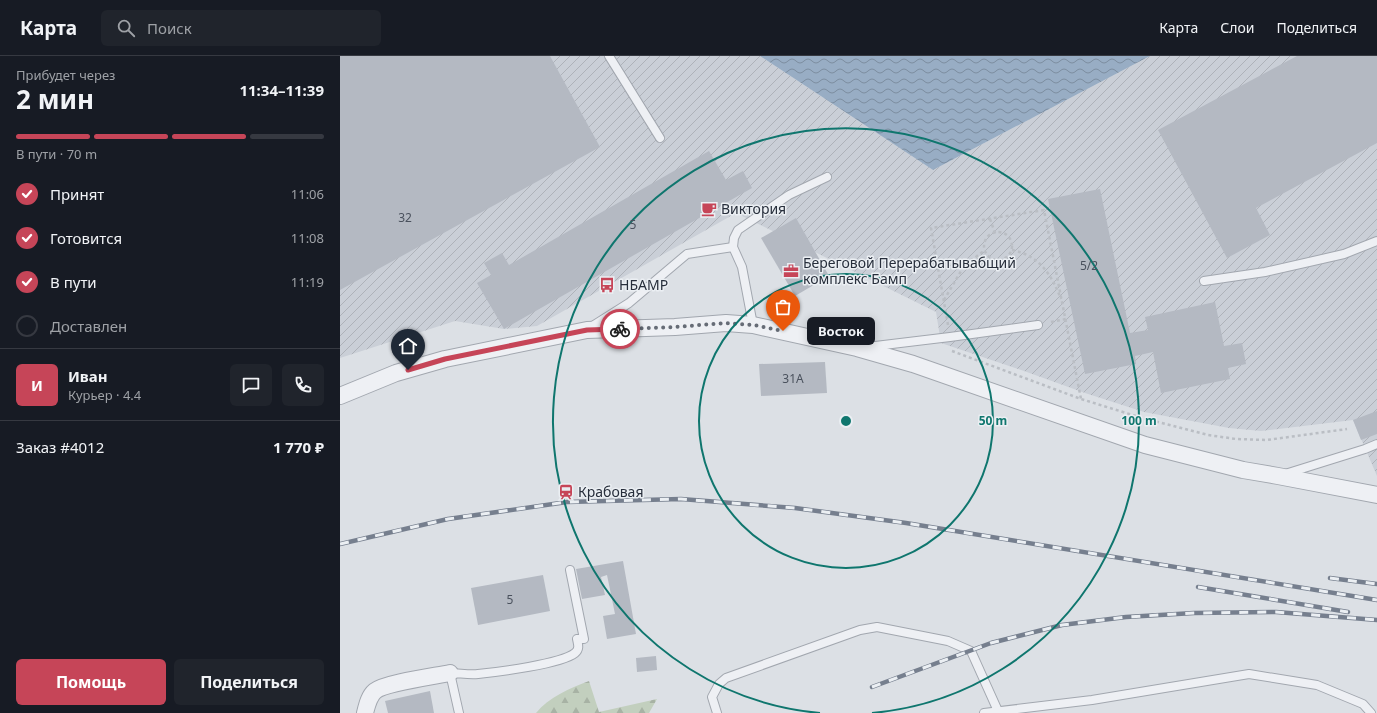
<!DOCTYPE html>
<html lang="ru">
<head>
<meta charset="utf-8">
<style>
  body { margin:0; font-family:"Noto Sans",sans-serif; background:#20242c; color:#f1f3f6; height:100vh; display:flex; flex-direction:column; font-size:15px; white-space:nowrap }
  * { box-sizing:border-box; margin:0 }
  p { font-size:13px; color:#9ea1a6 }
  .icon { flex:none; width:22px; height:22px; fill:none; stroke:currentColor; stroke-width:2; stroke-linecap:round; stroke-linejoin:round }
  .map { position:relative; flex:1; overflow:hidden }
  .drawer { display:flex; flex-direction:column; background:#171b24; width:340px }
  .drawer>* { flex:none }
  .pin { position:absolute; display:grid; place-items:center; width:34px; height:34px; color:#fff; margin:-41px -17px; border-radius:50% 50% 50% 0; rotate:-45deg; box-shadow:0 0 4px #0007 }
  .pin .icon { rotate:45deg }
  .courier { position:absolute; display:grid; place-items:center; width:40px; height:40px; margin:-20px; border:3px solid #c64558; border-radius:50%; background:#fff; color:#222; box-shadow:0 1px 5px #0007 }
  .bubble { position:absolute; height:28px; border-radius:6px; background:#171b24; box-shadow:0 2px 10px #0003; font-size:13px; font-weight:700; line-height:28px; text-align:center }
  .head em { font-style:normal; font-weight:700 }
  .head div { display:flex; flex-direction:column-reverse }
  .head { display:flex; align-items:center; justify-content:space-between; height:68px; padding:0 16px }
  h1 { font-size:26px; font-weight:700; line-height:30px }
  .bar { display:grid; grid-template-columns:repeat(4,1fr); gap:6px 4px; align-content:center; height:48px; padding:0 16px }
  .bar i { height:5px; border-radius:3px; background:#363941 }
  .bar .on { background:#c64558 }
  .bar p { grid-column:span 4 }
  .line { display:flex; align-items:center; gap:10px; padding:0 16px; border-top:1px solid #363941 }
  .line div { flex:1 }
  .round { display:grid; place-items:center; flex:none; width:42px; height:42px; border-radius:6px; background:#20242c }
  ol { padding:0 16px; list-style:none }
  li { display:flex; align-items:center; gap:12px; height:44px }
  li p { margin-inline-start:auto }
  li .icon { padding:4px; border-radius:50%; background:#c64558; color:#fff; stroke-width:4 }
  li:last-child { color:#9ea1a6 }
  li i { width:22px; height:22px; border:2px solid #363941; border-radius:50% }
  .primary-button { display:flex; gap:8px; margin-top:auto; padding:8px 16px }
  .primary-button a { flex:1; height:46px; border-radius:6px; background:#c64558; color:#fff; font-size:16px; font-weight:700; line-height:46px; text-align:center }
  .primary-button a+a { background:#20242c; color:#f1f3f6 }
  header { display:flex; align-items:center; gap:24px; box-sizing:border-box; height:56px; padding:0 20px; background:#171b24; border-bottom:1px solid #363941 }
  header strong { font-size:19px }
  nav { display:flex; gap:22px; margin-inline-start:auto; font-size:14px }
  .search { width:280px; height:36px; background:#20242c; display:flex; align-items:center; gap:10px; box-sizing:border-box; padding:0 14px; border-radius:6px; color:#9ea1a6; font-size:15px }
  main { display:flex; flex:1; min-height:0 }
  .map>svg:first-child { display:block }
  .industrial { fill:url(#industrial-furrows) }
  .forest { fill:url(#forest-firs) }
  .water { fill:url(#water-waves) }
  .building { fill:#b4b9c2 }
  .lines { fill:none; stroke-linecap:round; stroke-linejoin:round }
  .lane-casing { stroke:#a2a7af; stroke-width:10 }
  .street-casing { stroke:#a2a7af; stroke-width:18 }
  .path { stroke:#babec4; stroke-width:2.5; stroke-dasharray:3 3; stroke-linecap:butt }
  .lane { stroke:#eef0f4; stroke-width:8 }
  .street { stroke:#eef0f4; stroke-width:16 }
  .rail-casing { stroke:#767f8e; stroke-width:4.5 }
  .rail { stroke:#ebeff3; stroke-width:3; stroke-dasharray:9; stroke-linecap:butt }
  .done { stroke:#666c76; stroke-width:4; stroke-dasharray:0 7.2 }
  .route { stroke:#c64558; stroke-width:5 }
  .ring { fill:none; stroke:#0f766e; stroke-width:2 }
  .labels { text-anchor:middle; stroke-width:3; stroke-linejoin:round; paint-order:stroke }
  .number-label { font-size:12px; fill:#4a515d }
  .poi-label { font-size:14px; fill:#272e3b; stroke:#ebeff3; text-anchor:start }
  .centre { fill:#0f766e; stroke:#ebeff3; stroke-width:2 }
  .ring-label { font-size:12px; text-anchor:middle; font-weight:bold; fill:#0f766e; stroke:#ebeff3; stroke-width:3; stroke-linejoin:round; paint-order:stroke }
</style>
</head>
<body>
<header>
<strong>Карта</strong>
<div class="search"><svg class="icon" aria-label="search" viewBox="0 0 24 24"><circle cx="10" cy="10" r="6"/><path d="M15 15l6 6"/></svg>Поиск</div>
<nav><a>Карта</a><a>Слои</a><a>Поделиться</a></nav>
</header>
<main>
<section class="drawer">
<div class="head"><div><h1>2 мин</h1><p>Прибудет через</p></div><em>11:34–11:39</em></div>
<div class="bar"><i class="on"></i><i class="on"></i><i class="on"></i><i></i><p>В пути · 70 m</p></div>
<ol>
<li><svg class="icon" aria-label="check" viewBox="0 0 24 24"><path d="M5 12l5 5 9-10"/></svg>Принят<p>11:06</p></li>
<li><svg class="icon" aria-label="check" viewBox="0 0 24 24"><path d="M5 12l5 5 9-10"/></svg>Готовится<p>11:08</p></li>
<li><svg class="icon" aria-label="check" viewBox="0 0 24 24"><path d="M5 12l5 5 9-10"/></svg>В пути<p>11:19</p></li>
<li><i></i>Доставлен</li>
</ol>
<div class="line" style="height:72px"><b class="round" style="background:#c64558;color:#fff">И</b><div><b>Иван</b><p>Курьер · 4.4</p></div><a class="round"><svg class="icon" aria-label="chat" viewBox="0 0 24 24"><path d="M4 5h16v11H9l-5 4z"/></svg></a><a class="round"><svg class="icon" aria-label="phone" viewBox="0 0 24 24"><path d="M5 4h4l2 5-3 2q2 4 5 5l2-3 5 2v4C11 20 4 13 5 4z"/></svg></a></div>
<div class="line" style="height:52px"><div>Заказ #4012</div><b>1 770 ₽</b></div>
<div class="primary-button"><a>Помощь</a><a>Поделиться</a></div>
</section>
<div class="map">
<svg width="1037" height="657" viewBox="0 0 1037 657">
  <defs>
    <pattern id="industrial-furrows" width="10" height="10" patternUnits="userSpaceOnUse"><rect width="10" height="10" fill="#cacfd7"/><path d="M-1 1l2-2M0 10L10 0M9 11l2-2" fill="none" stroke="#aeb2b9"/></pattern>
    <pattern id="forest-firs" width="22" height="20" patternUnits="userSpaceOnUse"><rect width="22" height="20" fill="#c2cfbe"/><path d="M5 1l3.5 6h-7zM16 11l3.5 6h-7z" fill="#a7b2a4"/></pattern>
    <pattern id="water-waves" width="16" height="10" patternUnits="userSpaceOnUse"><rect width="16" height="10" fill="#98adc4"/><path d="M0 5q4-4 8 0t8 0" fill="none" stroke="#7c8da0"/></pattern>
  </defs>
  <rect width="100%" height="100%" fill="#dce0e5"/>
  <polygon class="industrial" points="0,0 420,0 593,114 810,0 1037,0 1037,420 1013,364 921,375 889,372 804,356 745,337 684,315 601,287 596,256 396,157 197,270 164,273 115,265 0,302"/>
  <path class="forest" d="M249 625 259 656 317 643 309 657H196C209 641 230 632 249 625Z"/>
  <polygon class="water" points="420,0 810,0 593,114"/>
  <g class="building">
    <polygon points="0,0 210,0 260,91 0,234"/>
    <polygon points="957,0 1037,0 1037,87 916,152 930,179 887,202 818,74"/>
    <polygon points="369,95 386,124 403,115 412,132 164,273 137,227 151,219 144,207 162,197 169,209"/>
    <polygon points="760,133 790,277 808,274 805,261 875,246 884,290 902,287 906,308 888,312 890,323 821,337 813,296 795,300 796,308 745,318 708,143"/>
    <polygon points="456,162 489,220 455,240 421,182"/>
    <polygon points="485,306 487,337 421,340 419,308"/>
    <polygon points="1037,355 1037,378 1021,384 1013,364"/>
    <polygon points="283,505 296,578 267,583 263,560 275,558 267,519 261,521 265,539 242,543 236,513"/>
    <polygon points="203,519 210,555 138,569 131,532"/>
    <polygon points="316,600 317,614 297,616 296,602"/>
    <polygon points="90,635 94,657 48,657 45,645"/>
  </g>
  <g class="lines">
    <g class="lane-casing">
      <g id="lane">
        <polyline points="269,0 320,82"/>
        <polyline points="864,225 925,216 1004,198 1037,185"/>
        <polyline points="413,269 402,211 393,191 394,182 398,174 449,139 487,121"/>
        <polyline points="251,271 289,247 347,198 393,191"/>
        <polyline points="527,291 610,281 698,269"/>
        <polyline points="945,418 1025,393 1037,388"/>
        <path d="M119 657 110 617C119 617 129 619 138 618 158 616 221 608 235 597 240 593 238 588 237 583H244L230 514"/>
        <polyline points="377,657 372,641 379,628 386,622 520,574 537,571 608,585 631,595 658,655"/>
        <polyline points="644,657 752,644 909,618 977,629 1023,648 1031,657"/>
      </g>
    </g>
    <g class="street-casing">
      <g id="street">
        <polyline points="0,340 56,317 105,303 247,274 335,271 386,267 413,269 517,292 573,308 805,389 903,414 938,420 1037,439"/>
        <path d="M25 657C27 649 29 640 35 635 45 627 96 620 110 617"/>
      </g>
    </g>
    <g class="path">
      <polyline points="650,163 655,177"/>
      <circle cx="658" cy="190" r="14"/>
      <path d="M672 194C700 200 711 218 721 243"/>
      <polyline points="604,244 624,210 645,194"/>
      <polyline points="711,266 726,263"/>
      <polyline points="608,269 591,172 704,154 741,343"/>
      <polyline points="612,295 741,343 799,361 868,379 896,383 927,384 1007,373"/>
    </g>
    <use href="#lane" class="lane"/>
    <use href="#street" class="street"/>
    <g class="rail-casing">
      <g id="rail">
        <polyline points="0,488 108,463 227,446 341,443 455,452 566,467 1037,544"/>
        <polyline points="990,522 1037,528"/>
        <polyline points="858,531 1008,556"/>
        <polyline points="532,631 651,587 722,569 786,561 854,557 936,556 1037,564"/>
      </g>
    </g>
    <use href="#rail" class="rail"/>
  </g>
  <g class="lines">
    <polyline class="done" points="280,273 335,271 386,267 414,269 443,275"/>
    <polyline class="route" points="68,314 105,303 247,274 280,273"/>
  </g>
  <g class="ring">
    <circle cx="506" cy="365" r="147"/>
    <path d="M480 657A293 293 0 1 1 532 657"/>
  </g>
  <defs>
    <g id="cafe-bare" transform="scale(1.2)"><path d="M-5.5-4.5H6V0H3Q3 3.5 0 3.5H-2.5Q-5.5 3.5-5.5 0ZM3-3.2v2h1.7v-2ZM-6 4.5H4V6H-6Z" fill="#c64558" stroke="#ebeff3" stroke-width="2.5" paint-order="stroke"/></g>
    <g id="office-bare" transform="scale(1.2)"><path d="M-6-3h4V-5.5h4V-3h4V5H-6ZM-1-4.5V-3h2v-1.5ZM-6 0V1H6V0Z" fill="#c64558" stroke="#ebeff3" stroke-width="2.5" paint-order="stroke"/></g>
    <g id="bus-bare" transform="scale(1.2)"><path d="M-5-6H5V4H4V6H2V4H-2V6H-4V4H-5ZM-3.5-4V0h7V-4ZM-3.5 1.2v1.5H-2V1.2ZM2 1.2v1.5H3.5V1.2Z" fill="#c64558" stroke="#ebeff3" stroke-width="2.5" paint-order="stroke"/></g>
    <g id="station-bare" transform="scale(1.2)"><path d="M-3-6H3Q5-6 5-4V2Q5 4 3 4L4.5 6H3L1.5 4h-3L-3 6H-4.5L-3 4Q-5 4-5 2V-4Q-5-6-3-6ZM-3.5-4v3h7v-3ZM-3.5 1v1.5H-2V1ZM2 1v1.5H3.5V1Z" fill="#c64558" stroke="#ebeff3" stroke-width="2.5" paint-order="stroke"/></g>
  </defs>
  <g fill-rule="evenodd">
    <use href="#cafe-bare" x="369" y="153"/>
    <use href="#office-bare" x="451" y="215"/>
    <use href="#bus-bare" x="267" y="229"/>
    <use href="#station-bare" x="226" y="436"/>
  </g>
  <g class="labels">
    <g class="number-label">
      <text x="65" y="166">32</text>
      <text x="293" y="173">5</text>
      <text x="749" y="214">5/2</text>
      <text x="453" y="327">31А</text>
      <text x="170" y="548">5</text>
    </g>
    <g class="poi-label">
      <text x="381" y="158">Виктория</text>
      <text x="463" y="212">Береговой Перерабатывабщий<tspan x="463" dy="16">комплекс Бамп</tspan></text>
      <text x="279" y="234">НБАМР</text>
      <text x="238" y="441">Крабовая</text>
    </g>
  </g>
  <circle cx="506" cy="365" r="6" class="centre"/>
  <g class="ring-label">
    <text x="653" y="369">50 m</text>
    <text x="799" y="369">100 m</text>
  </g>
</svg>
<div class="pin" style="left:443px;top:275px;background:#ea580c"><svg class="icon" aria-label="bag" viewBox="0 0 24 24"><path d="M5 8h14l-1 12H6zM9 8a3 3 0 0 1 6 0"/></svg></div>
<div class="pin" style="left:68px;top:314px;background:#1f2937"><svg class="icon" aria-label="home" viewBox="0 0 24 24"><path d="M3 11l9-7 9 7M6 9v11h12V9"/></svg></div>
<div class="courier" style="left:280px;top:273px"><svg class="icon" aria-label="bike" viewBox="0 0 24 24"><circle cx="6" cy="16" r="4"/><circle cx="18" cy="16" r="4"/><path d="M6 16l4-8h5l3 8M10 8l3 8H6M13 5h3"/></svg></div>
<div class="bubble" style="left:467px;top:261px;width:68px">Восток</div>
</div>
</main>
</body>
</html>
